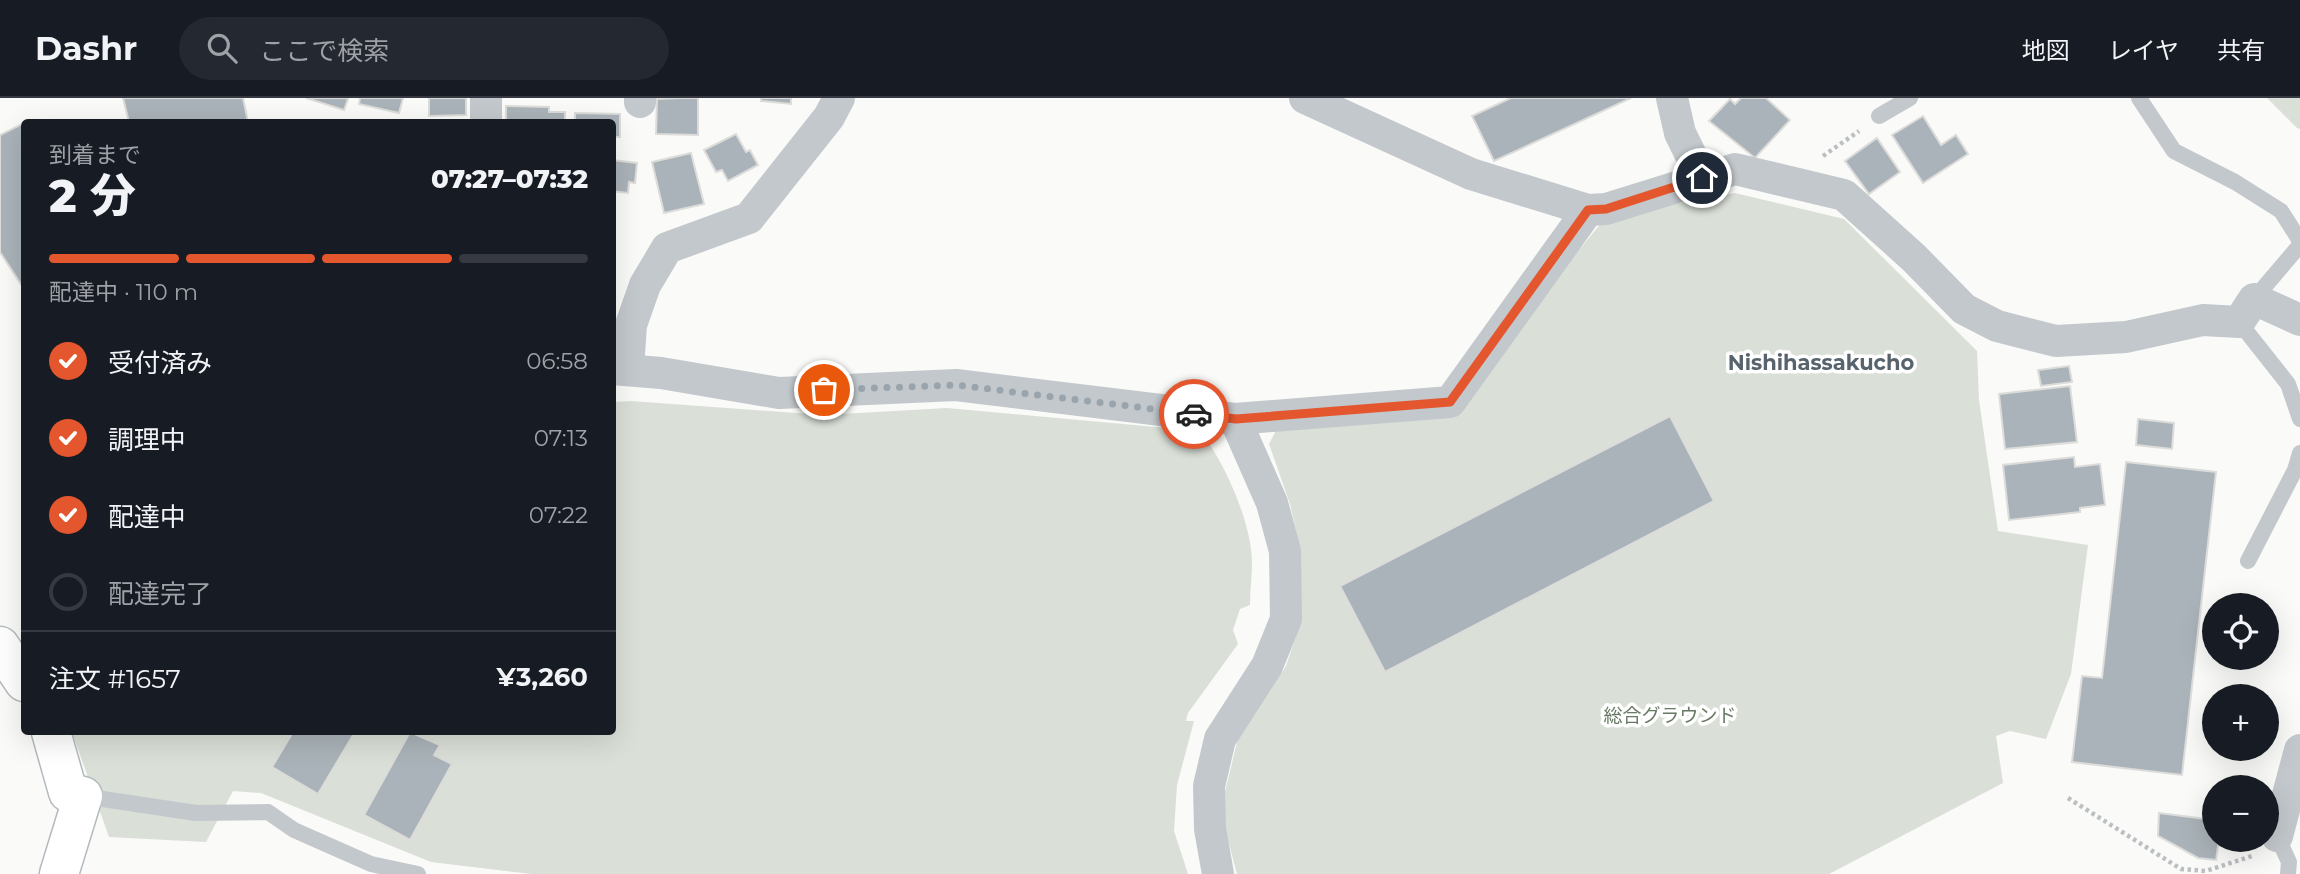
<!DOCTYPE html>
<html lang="ja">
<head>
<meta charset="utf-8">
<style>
  body { margin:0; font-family:Montserrat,"Noto Sans JP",sans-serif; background:#242831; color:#f1f3f6; height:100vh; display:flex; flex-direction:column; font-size:26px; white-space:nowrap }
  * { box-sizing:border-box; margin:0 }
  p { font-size:23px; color:#9ea1a6 }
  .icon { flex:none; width:38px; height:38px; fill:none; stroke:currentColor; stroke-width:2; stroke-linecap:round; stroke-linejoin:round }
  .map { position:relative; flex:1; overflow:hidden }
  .side { position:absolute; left:21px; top:21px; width:595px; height:616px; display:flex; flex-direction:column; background:#171b24; border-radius:7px; box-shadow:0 7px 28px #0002 }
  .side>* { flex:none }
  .buttons { position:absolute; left:2202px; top:495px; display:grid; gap:14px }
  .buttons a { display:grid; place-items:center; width:77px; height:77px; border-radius:50%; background:#171b24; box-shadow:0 7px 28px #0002; font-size:35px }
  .pin { position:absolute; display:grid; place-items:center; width:60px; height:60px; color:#fff; margin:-30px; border:4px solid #fff; border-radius:50%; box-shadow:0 2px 7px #0007 }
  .courier { position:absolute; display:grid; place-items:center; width:70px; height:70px; margin:-35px; border:5px solid #e4572e; border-radius:50%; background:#fff; color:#222; box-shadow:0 2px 9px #0007 }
  .head em { font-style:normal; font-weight:800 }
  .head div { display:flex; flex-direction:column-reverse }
  .head { display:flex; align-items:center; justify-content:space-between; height:119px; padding:0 28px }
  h1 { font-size:46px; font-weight:800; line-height:52px }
  .bar { display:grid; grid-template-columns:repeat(4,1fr); gap:10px 7px; align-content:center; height:84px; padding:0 28px }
  .bar i { height:9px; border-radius:5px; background:#363941 }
  .bar .active { background:#e4572e }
  .bar p { grid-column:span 4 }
  .line { display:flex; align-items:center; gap:18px; padding:0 28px; border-top:2px solid #363941 }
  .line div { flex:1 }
  ol { padding:0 28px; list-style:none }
  li { display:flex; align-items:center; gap:21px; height:77px }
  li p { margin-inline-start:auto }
  li .icon { padding:7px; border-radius:50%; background:#e4572e; color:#fff; stroke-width:4 }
  li:last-child { color:#9ea1a6 }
  li i { width:38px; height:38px; border:4px solid #363941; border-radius:50% }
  header { display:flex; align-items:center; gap:42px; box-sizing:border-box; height:98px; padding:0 35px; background:#171b24; border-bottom:2px solid #363941 }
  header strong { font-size:33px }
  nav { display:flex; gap:38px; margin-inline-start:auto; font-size:24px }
  .search { width:490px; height:63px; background:#242831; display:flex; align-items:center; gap:18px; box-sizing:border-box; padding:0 24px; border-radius:38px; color:#9ea1a6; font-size:26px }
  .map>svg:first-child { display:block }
  .green { fill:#dadfd7 }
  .building { fill:#aab3b9; stroke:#dcdcda; stroke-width:2 }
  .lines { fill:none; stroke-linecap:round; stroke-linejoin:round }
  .secondary-casing { stroke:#b3babf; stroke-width:41 }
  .path { stroke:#bbbfc2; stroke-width:4.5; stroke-dasharray:3.5 3.5; stroke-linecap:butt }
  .lane { stroke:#c3c8cc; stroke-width:16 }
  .street { stroke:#c3c8cc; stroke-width:32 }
  .secondary { stroke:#fff; stroke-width:38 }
  .done { stroke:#99a4ac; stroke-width:7; stroke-dasharray:0 12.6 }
  .route { stroke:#e4572e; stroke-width:9 }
  .labels { text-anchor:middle; stroke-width:7; stroke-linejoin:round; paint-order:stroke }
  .park-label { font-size:19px; fill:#687a64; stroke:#fff }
  .neighbourhood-label { font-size:21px; font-weight:bold; fill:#57646e; stroke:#fff }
</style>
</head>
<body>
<header>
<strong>Dashr</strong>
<div class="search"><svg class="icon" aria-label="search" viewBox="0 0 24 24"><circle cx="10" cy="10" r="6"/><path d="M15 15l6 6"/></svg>ここで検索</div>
<nav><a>地図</a><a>レイヤ</a><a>共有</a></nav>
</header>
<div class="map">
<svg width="2300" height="776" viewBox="0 0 2300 776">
  <rect width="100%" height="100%" fill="#fafaf8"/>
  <g class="green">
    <polygon points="2267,0 2300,0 2300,31 2297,30"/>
    <polygon points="1735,95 1844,121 1977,253 1979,302 1998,433 2088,447 2071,576 2046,641 2010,633 1996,638 2003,685 1829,776 1237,776 1225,731 1225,694 1238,640 1286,568 1300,526 1300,451 1290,406 1269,346 1284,317 1458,298 1607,118"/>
    <path d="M631 303 824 317 947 310 1200 333C1224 363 1251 423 1252 463 1252 478 1250 492 1250 507L1240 511 1233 532 1238 546 1188 615 1186 623H1194L1177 687 1174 733 1188 776H532L431 764 261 695 233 693 206 744 109 739 72 634H612L613 304Z"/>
  </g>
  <g class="building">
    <polygon points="123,0 243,0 248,24 129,24"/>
    <polygon points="306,0 346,0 348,1 344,12"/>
    <polygon points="360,0 403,0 399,15 359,6"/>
    <polygon points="429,0 466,0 466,17 429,18"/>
    <polygon points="681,0 698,0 698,37 656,36 657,1"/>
    <polygon points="761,0 791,0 791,6 761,3"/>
    <polygon points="1511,0 1631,0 1494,63 1472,18"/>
    <polygon points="1741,0 1766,0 1790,22 1755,60 1709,23 1730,1 1735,6"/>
    <polygon points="506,8 549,9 549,14 565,14 565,24 506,24"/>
    <polygon points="575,15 620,16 620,39 612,39 612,24 575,24"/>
    <polygon points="1923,18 1941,47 1956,37 1968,56 1923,85 1892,37"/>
    <polygon points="24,25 24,191 0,154 0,37"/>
    <polygon points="736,36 746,54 750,52 758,67 728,83 722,72 716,74 704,52"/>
    <polygon points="1877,40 1900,74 1869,96 1845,63"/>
    <polygon points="691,55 704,106 664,115 652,64"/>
    <polygon points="612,62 637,65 635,85 629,84 628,95 612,93"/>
    <polygon points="2069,268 2072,284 2041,288 2038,272"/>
    <polygon points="2070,288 2077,344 2005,351 1999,296"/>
    <polygon points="1670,318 1714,403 1385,574 1340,488"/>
    <polygon points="2138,321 2174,325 2172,351 2136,347"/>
    <polygon points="2074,359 2075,369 2100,366 2105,407 2080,410 2080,414 2009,422 2003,367"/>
    <polygon points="2126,364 2216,374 2182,677 2072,664 2082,578 2102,580"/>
    <polygon points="293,634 355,634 318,696 272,669"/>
    <polygon points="410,634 440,647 434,657 452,666 410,742 364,717"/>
    <polygon points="2159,715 2214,722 2214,742 2219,742 2216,762 2198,760 2158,738"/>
  </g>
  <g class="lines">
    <g class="secondary-casing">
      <g id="secondary">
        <polyline points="0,548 24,584"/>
        <polyline points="51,634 68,694 83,698 59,776"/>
      </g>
    </g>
    <g class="path">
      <polyline points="1823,58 1859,33"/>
      <polyline points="2068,700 2181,771 2206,773 2252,758"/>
    </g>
    <g class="lane">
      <polyline points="2139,0 2174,53 2235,84 2281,113 2300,143"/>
      <polyline points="1879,18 1910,0"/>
      <polyline points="2254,201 2300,147"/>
      <polyline points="2239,224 2288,286 2300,321"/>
      <polyline points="2248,463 2295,372 2300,355"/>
      <polyline points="83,698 196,715 268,714 294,732 371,766 418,776"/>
      <polyline points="2277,738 2289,764 2288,776"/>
    </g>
    <g class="street">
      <polyline points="486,0 486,20"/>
      <polyline points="640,0 640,4"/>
      <polyline points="1305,0 1471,76 1588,112 1606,111 1735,71 1844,97 1914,160 1964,211 1997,228 2056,243 2126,239 2203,222 2239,224 2254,201 2300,222"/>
      <polyline points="1672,0 1680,35 1702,80"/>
      <polyline points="612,271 661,275 779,295 956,287 1235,321 1450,304 1588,112"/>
      <polyline points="628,271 631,227 645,187 667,150 749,120 829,19 839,0"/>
      <polyline points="2277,738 2300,652"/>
      <polyline points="1218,776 1210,731 1209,688 1220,641 1267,568 1286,521 1285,453 1272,405 1235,321"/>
    </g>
    <use href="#secondary" class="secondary"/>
  </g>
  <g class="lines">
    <polyline class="done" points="824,292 956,287 1194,316"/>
    <polyline class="route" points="1194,316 1236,321 1450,304 1588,112 1606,111 1702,80"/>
  </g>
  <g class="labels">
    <g class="park-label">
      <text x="1670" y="624">総合グラウンド</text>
    </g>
    <g class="neighbourhood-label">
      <text x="1821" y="272">Nishihassakucho</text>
    </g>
  </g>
</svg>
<div class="buttons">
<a><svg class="icon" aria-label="locate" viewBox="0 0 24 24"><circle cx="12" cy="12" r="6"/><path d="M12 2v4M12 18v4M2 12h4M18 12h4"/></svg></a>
<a>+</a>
<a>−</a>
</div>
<div class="pin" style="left:824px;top:292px;background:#ea580c"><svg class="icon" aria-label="bag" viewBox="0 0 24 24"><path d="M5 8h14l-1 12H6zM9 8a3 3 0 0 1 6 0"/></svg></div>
<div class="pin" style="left:1702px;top:80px;background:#1f2937"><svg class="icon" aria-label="home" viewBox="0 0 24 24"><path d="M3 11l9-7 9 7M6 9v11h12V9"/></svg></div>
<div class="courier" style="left:1194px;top:316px"><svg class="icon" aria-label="car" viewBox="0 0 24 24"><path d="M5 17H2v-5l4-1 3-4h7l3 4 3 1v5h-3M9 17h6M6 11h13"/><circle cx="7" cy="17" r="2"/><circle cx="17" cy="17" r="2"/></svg></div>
<section class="side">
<div class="head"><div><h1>2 分</h1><p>到着まで</p></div><em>07:27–07:32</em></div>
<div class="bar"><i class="active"></i><i class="active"></i><i class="active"></i><i></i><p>配達中 · 110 m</p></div>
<ol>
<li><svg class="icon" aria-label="check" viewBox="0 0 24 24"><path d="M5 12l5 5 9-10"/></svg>受付済み<p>06:58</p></li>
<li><svg class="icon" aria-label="check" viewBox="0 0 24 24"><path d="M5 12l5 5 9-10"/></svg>調理中<p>07:13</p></li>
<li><svg class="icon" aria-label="check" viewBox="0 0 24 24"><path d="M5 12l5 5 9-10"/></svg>配達中<p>07:22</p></li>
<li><i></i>配達完了</li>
</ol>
<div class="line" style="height:91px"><div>注文 #1657</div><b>¥3,260</b></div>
</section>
</div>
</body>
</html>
